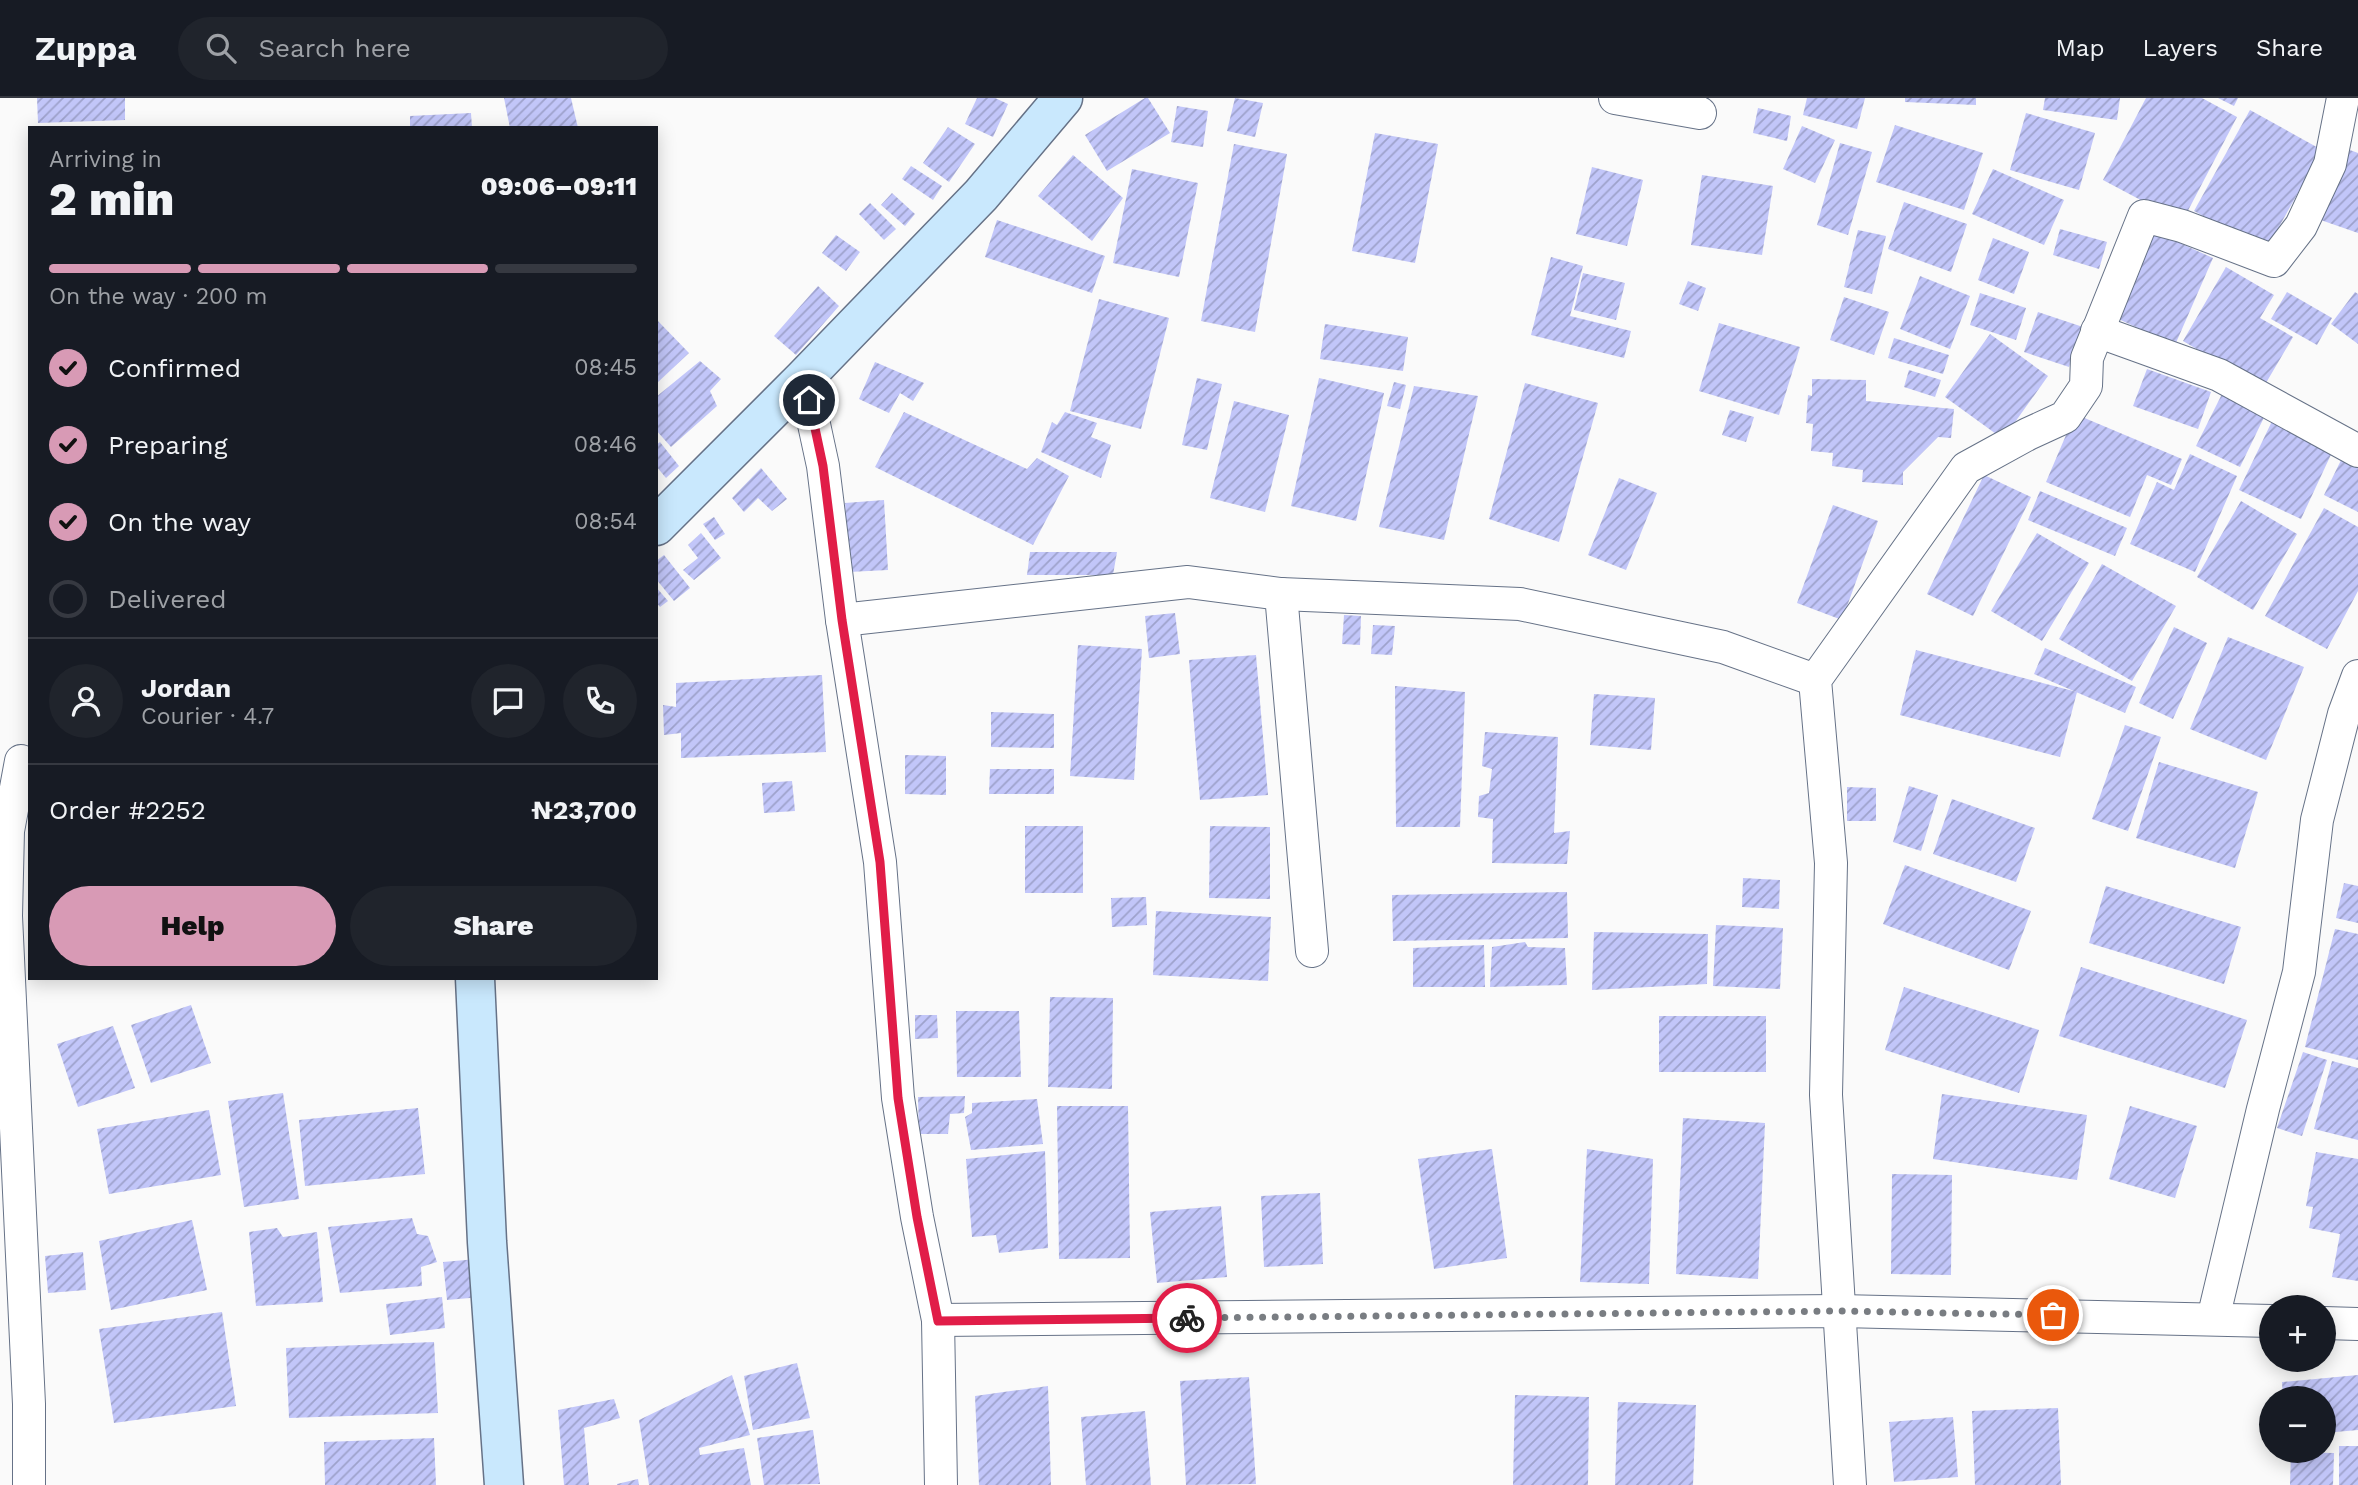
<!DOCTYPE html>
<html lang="en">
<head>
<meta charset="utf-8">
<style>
  body { margin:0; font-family:"Work Sans",sans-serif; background:#20242c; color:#f1f3f6; height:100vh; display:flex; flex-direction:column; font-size:26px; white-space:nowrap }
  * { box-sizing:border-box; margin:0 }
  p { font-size:23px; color:#9ea1a6 }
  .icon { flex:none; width:38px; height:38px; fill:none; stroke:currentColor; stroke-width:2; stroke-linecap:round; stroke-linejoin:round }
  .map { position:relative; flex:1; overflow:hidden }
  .drawer { position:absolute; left:28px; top:28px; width:630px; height:854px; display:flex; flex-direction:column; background:#171b24; border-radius:0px; box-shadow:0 4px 18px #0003 }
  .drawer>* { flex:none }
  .controls { position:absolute; left:2259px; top:1197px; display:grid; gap:14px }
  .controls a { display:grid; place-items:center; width:77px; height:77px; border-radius:50%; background:#171b24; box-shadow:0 4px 18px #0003; font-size:35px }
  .pin { position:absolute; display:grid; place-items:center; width:60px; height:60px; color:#fff; margin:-30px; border:4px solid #fff; border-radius:50%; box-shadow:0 2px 7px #0007 }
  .courier { position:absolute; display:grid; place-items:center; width:70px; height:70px; margin:-35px; border:5px solid #e11d48; border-radius:50%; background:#fff; color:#222; box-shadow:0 2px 9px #0007 }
  .summary em { font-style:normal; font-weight:800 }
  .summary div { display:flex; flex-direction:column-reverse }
  .summary { display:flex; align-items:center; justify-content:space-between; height:119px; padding:0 21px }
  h1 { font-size:46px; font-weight:800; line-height:52px }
  .bar { display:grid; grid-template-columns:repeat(4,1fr); gap:10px 7px; align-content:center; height:84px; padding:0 21px }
  .bar i { height:9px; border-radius:5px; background:#363941 }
  .bar .selected { background:#d89ab5 }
  .bar p { grid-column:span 4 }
  .line { display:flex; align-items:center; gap:18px; padding:0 21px; border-top:2px solid #363941 }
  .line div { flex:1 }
  .round { display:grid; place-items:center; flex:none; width:74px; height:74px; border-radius:37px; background:#20242c }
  ol { padding:0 21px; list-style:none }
  li { display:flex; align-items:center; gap:21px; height:77px }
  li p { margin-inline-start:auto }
  li .icon { padding:7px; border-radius:50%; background:#d89ab5; color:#111; stroke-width:4 }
  li:last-child { color:#9ea1a6 }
  li i { width:38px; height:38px; border:4px solid #363941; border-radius:50% }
  .button { display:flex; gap:14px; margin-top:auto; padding:14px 21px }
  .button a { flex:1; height:80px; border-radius:42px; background:#d89ab5; color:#111; font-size:28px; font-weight:800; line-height:80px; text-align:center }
  .button a+a { background:#20242c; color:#f1f3f6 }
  header { display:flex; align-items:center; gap:42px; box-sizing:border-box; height:98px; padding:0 35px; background:#171b24; border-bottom:2px solid #363941 }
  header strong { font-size:33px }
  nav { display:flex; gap:38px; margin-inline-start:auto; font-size:24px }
  .search { width:490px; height:63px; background:#20242c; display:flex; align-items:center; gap:18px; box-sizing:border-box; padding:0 24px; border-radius:38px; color:#9ea1a6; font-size:26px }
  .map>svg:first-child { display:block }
  .building { fill:url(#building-hatch) }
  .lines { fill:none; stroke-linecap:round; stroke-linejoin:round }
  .street-casing { stroke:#667287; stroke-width:34 }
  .secondary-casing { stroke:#667287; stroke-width:41 }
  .street { stroke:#fff; stroke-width:32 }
  .secondary { stroke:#c9e8fd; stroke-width:38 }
  .done { stroke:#797d82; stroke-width:7; stroke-dasharray:0 12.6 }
  .route { stroke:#e11d48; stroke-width:9 }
</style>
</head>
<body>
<header>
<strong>Zuppa</strong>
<div class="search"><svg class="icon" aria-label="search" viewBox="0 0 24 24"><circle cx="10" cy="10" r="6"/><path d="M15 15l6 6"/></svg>Search here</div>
<nav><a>Map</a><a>Layers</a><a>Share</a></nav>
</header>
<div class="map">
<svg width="2358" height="1387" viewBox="0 0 2358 1387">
  <defs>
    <pattern id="building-hatch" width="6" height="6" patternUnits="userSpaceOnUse" patternTransform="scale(1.75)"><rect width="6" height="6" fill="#c2c6f9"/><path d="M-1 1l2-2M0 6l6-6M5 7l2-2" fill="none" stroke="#9ea2cb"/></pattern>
  </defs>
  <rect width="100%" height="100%" fill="#fafafa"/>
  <g class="building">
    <polygon points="37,0 125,0 125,22 38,25"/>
    <polygon points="504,0 571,0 578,30 510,30"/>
    <polygon points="977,0 995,0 1008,6 993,39 965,26"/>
    <polygon points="1145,0 1148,0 1170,35 1107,73 1085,37"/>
    <polygon points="1235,0 1263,5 1255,39 1227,33"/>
    <polygon points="1807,0 1865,0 1857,31 1803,17"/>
    <polygon points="1905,0 1976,0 1976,7 1905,4"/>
    <polygon points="2045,0 2120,0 2117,22 2043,12"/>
    <polygon points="2146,0 2202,0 2237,19 2182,124 2103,82"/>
    <polygon points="2218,0 2238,0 2234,8"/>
    <polygon points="1177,8 1208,13 1203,49 1171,44"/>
    <polygon points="1758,10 1791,18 1787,43 1753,35"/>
    <polygon points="2250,12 2322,52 2266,152 2194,113"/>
    <polygon points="471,15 472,30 410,30 410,18"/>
    <polygon points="2026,15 2095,35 2079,92 2010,72"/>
    <polygon points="1895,27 1983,55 1964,112 1876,84"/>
    <polygon points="1802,28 1835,42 1815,85 1783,71"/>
    <polygon points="948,29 975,46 949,84 923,65"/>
    <polygon points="1375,35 1438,46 1415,165 1352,153"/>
    <polygon points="1840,45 1872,54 1848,137 1817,127"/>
    <polygon points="1234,46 1287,56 1255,234 1201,223"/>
    <polygon points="2339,48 2358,55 2358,135 2315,120"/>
    <polygon points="1073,57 1123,100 1092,143 1038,98"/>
    <polygon points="911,68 942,88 933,102 902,81"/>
    <polygon points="1592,69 1643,82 1627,148 1576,136"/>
    <polygon points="1132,71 1198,85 1179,179 1113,165"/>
    <polygon points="1993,71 2064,102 2044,147 1972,116"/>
    <polygon points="1702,77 1773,88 1762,157 1691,147"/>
    <polygon points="892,95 915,116 905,128 881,107"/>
    <polygon points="1904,104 1967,126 1951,174 1888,151"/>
    <polygon points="870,105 896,131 884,142 859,116"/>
    <polygon points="997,122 1105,158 1092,195 985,159"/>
    <polygon points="2060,131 2107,144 2099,171 2053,157"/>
    <polygon points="1858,132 1886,138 1872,196 1844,189"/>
    <polygon points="2153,133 2213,160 2175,247 2114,219"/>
    <polygon points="836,137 860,154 846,173 822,155"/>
    <polygon points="1993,140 2029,154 2014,196 1978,182"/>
    <polygon points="1551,159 1583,168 1570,218 1631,233 1624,260 1531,237"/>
    <polygon points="2226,169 2274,197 2260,220 2293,239 2263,290 2183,243"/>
    <polygon points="1583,175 1625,185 1616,222 1574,212"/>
    <polygon points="1920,178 1970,198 1950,251 1900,231"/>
    <polygon points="1688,183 1706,190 1698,213 1679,206"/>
    <polygon points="818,188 839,208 796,257 774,238"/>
    <polygon points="2287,194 2332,220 2317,247 2271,221"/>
    <polygon points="2355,194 2358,196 2358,246 2331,226"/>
    <polygon points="1980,195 2026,210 2016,242 1970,227"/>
    <polygon points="1844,199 1889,214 1874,257 1830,242"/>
    <polygon points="1099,201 1169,220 1141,331 1070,313"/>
    <polygon points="2038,214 2083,229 2069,269 2024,254"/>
    <polygon points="656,221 689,255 656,286"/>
    <polygon points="1719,225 1800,249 1779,317 1699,293"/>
    <polygon points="1325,226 1408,239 1403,273 1320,261"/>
    <polygon points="1990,236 2048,278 2003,341 1945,299"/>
    <polygon points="1894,240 1949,257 1943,276 1888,260"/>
    <polygon points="700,263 721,281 710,293 717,308 671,349 656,332 656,299"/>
    <polygon points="875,264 924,285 913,303 900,295 889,315 859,301"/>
    <polygon points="2147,271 2211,294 2198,331 2133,308"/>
    <polygon points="1909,272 1941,282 1935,299 1904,289"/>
    <polygon points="1197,280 1222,286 1207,352 1182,347"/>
    <polygon points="1319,280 1384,295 1356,423 1291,408"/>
    <polygon points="1812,281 1866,282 1866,303 1954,311 1951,340 1938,339 1903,374 1903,387 1862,384 1863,372 1832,368 1833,355 1811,353 1813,326 1806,325 1808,297 1812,298"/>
    <polygon points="1394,284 1406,287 1400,311 1387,308"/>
    <polygon points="1525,285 1598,305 1559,444 1489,421"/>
    <polygon points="2227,286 2270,307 2240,369 2196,348"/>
    <polygon points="1414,288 1478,298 1444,442 1379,429"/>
    <polygon points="1234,303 1289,317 1265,414 1210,400"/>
    <polygon points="1730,312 1754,319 1746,344 1722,337"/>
    <polygon points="904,314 1027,371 1037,360 1069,378 1033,447 875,369"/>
    <polygon points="1065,314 1097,325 1091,339 1111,347 1101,380 1041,354 1052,324 1057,327"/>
    <polygon points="2075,316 2182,361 2171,387 2147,377 2130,419 2046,384"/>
    <polygon points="2274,319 2335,348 2301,421 2239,392"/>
    <polygon points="660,344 679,368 666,380 656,368 656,347"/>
    <polygon points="2190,356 2237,378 2195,474 2130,446 2157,384 2174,392"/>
    <polygon points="2344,356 2358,363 2358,414 2324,397"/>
    <polygon points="761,370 787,401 772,413 758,400 744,414 732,400"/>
    <polygon points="1984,377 2031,399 1973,518 1927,496"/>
    <polygon points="1619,380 1657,395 1626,472 1588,457"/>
    <polygon points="2040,393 2127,430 2115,458 2028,422"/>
    <polygon points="884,402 888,472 849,474 845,405"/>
    <polygon points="2241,403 2297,436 2253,512 2197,479"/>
    <polygon points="1833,407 1878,423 1842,522 1797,505"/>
    <polygon points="2324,410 2358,429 2358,493 2327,551 2265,518"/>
    <polygon points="714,419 725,436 715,442 703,426"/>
    <polygon points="701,435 721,460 694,482 683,472 698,460 688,447"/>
    <polygon points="2037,435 2089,465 2042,543 1991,513"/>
    <polygon points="1030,454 1117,454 1113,477 1027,477"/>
    <polygon points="664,457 690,490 674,503 656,481 656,463"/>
    <polygon points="2102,466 2176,508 2132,583 2059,541"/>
    <polygon points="656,489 668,503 660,509 656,504"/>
    <polygon points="1175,515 1180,556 1149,560 1145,518"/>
    <polygon points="1344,517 1361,518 1360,547 1342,546"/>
    <polygon points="1373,527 1395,528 1392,557 1371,556"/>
    <polygon points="2174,529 2207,545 2173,621 2139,605"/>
    <polygon points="2228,539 2304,569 2266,662 2190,631"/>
    <polygon points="1078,547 1142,551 1134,682 1070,678"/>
    <polygon points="2045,550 2136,589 2125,615 2034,576"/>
    <polygon points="1916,552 2077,594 2060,659 1900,617"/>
    <polygon points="1256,557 1268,697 1200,702 1189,562"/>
    <polygon points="822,577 826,654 681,660 681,635 664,637 663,607 676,609 676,585"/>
    <polygon points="1395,588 1465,594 1460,729 1396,729"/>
    <polygon points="1594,596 1655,600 1651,652 1590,647"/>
    <polygon points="991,614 1054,616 1054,650 991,649"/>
    <polygon points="2125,627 2161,639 2128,733 2092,721"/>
    <polygon points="1485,634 1558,639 1554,735 1570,733 1567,766 1492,765 1493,721 1478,719 1479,698 1489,695 1492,671 1482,668"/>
    <polygon points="905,657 946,658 946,697 905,696"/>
    <polygon points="2159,664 2258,694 2235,770 2136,740"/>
    <polygon points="990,671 1054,671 1054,696 989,696"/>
    <polygon points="792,683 795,713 764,715 762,685"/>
    <polygon points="1909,688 1938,697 1921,753 1893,744"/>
    <polygon points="1847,689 1876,690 1876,723 1847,723"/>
    <polygon points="1952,701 2035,730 2016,784 1933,756"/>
    <rect x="1025" y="728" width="58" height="67"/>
    <polygon points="1210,728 1270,729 1270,801 1209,800"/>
    <polygon points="1905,767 2031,813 2009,872 1883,826"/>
    <polygon points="1743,780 1780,782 1779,811 1742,809"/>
    <polygon points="2344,785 2358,788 2358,825 2336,820"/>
    <polygon points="2106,788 2241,829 2224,886 2089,845"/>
    <polygon points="1567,794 1568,840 1393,843 1392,797"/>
    <polygon points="1146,799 1147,827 1112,829 1111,800"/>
    <polygon points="1156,813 1271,819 1268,883 1153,877"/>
    <polygon points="1716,827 1783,830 1780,891 1713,888"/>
    <polygon points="2335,831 2358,836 2358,962 2305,949"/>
    <polygon points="1594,834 1708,836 1707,886 1592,892"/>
    <polygon points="1525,844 1528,849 1565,850 1567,887 1490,889 1492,849"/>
    <polygon points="1484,847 1485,889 1413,889 1413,850"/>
    <polygon points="2081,869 2247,922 2225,990 2059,938"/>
    <polygon points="1904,889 2039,932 2019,995 1885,952"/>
    <polygon points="1050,899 1113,900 1112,991 1048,989"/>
    <polygon points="191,907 211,965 151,985 131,927"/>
    <polygon points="956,913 1019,913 1021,979 957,979"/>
    <polygon points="915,917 937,917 938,940 915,941"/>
    <rect x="1659" y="918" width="107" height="56"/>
    <polygon points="113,928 135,990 78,1009 57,946"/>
    <polygon points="2303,954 2327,962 2302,1038 2277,1030"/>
    <polygon points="2332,963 2358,970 2358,1042 2314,1031"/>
    <polygon points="283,995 299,1101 244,1109 228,1003"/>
    <polygon points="1942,996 2087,1017 2077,1082 1933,1061"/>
    <polygon points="965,998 964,1015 950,1016 948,1036 919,1036 918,999"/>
    <polygon points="1037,1001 1043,1046 971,1052 965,1019 972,1015 972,1005"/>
    <polygon points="1057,1008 1128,1008 1130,1160 1059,1161"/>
    <polygon points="2130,1008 2197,1028 2175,1100 2109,1081"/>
    <polygon points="418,1010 425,1076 305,1088 299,1022"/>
    <polygon points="209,1012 221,1077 109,1096 97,1031"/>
    <polygon points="1683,1020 1765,1025 1758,1181 1676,1176"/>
    <polygon points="1492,1051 1507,1160 1434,1171 1418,1061"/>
    <polygon points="1587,1051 1653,1061 1649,1186 1580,1184"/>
    <polygon points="1045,1053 1048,1150 999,1155 996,1137 972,1139 966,1061"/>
    <polygon points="2316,1054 2358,1061 2358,1183 2332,1179 2340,1136 2309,1130 2313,1109 2306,1108"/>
    <polygon points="1892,1076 1952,1077 1951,1177 1891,1176"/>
    <polygon points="1320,1095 1323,1166 1264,1169 1261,1098"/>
    <polygon points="1221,1108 1227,1179 1157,1185 1150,1114"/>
    <polygon points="412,1120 417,1136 428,1138 437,1164 421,1169 422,1188 340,1195 328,1129"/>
    <polygon points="192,1122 207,1192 111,1212 99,1143"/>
    <polygon points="277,1130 283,1139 317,1134 323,1204 256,1208 249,1134"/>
    <polygon points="83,1154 86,1192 48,1195 45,1158"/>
    <polygon points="477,1161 481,1199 447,1202 443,1164"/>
    <polygon points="442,1199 445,1230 390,1237 386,1206"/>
    <polygon points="222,1214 236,1308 114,1325 99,1231"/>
    <polygon points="434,1244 438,1315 289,1320 286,1250"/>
    <polygon points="797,1265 810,1320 753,1332 744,1278"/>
    <polygon points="732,1277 750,1337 699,1350 700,1357 744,1350 751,1387 649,1387 639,1322"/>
    <polygon points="2358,1277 2358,1332 2324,1335 2324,1300 2283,1300 2282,1284"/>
    <polygon points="1249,1279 1256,1386 1186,1387 1180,1283"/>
    <polygon points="1048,1288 1051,1387 979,1387 975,1298"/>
    <polygon points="1515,1297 1589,1299 1588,1387 1513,1387"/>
    <polygon points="614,1301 620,1320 584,1330 589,1387 564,1387 558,1312"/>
    <polygon points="1618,1304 1696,1307 1693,1387 1615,1387"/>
    <polygon points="2058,1310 2061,1387 1975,1387 1972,1313"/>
    <polygon points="1145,1313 1151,1387 1086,1387 1081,1319"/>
    <polygon points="1953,1319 1958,1379 1894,1384 1889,1324"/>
    <polygon points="813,1332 820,1386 764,1387 757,1340"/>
    <polygon points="434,1340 436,1387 325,1387 324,1344"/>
    <rect x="2339" y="1348" width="19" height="39"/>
    <polygon points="2291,1354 2334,1355 2333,1387 2290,1387"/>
    <polygon points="638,1381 639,1387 617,1387 617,1386"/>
  </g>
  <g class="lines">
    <g class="street-casing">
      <g id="street">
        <polyline points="1615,0 1700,15"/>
        <polyline points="2097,233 2219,277 2358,353"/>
        <polyline points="804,280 823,368 842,522 880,764 898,1000 917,1119 938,1222 941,1387"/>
        <polyline points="1281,496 1312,853"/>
        <polyline points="842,522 1188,484 1281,496 1520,506 1723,549 1815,582"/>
        <polyline points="21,663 8,733 6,818 29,1306 29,1387"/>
        <polyline points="2213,1221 2263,1011 2299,874 2317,722 2344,616 2358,578"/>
        <polyline points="938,1222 1840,1213 2272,1223"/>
        <polyline points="2324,1225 2358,1226"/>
        <polyline points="1850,1387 1826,997 1831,765 1815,582 1966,370 2028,336 2065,319 2086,288 2087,260 2144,118 2182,128 2274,163 2301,128 2330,66 2343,0"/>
      </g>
    </g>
    <g class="secondary-casing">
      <g id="secondary">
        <polyline points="656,428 804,280 981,97 1063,0"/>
        <polyline points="475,880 487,1144 504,1387"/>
      </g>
    </g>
    <use href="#street" class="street"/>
    <use href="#secondary" class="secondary"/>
  </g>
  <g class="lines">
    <polyline class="done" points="1187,1220 1840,1213 2053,1217"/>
    <polyline class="route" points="809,302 823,368 842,522 880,764 898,1000 917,1119 938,1223 1187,1220"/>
  </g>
</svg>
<div class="controls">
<a>+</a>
<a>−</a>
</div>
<div class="pin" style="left:2053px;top:1217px;background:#ea580c"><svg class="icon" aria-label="bag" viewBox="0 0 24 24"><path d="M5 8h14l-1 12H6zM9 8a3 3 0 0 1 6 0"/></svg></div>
<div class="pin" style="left:809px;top:302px;background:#1f2937"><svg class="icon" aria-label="home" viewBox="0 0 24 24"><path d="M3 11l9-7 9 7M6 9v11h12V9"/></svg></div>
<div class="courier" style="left:1187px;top:1220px"><svg class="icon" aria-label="bike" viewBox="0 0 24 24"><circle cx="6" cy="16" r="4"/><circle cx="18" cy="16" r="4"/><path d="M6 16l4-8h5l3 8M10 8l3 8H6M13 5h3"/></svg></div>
<section class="drawer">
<div class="summary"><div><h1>2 min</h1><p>Arriving in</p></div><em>09:06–09:11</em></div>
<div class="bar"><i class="selected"></i><i class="selected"></i><i class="selected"></i><i></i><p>On the way · 200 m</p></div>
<ol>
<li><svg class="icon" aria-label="check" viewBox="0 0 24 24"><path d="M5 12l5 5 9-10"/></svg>Confirmed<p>08:45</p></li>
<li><svg class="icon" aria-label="check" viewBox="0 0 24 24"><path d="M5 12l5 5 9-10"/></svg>Preparing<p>08:46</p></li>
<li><svg class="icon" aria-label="check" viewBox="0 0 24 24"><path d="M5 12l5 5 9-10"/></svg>On the way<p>08:54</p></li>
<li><i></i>Delivered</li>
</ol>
<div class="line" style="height:126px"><a class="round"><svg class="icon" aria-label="person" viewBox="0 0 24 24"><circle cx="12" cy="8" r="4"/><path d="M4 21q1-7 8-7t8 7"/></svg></a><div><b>Jordan</b><p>Courier · 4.7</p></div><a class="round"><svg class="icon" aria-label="chat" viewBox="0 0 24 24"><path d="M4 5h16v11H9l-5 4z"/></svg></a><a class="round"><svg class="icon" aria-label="phone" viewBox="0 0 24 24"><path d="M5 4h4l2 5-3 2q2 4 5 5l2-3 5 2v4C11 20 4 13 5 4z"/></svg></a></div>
<div class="line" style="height:91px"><div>Order #2252</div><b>₦23,700</b></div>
<div class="button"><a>Help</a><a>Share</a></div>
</section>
</div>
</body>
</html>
